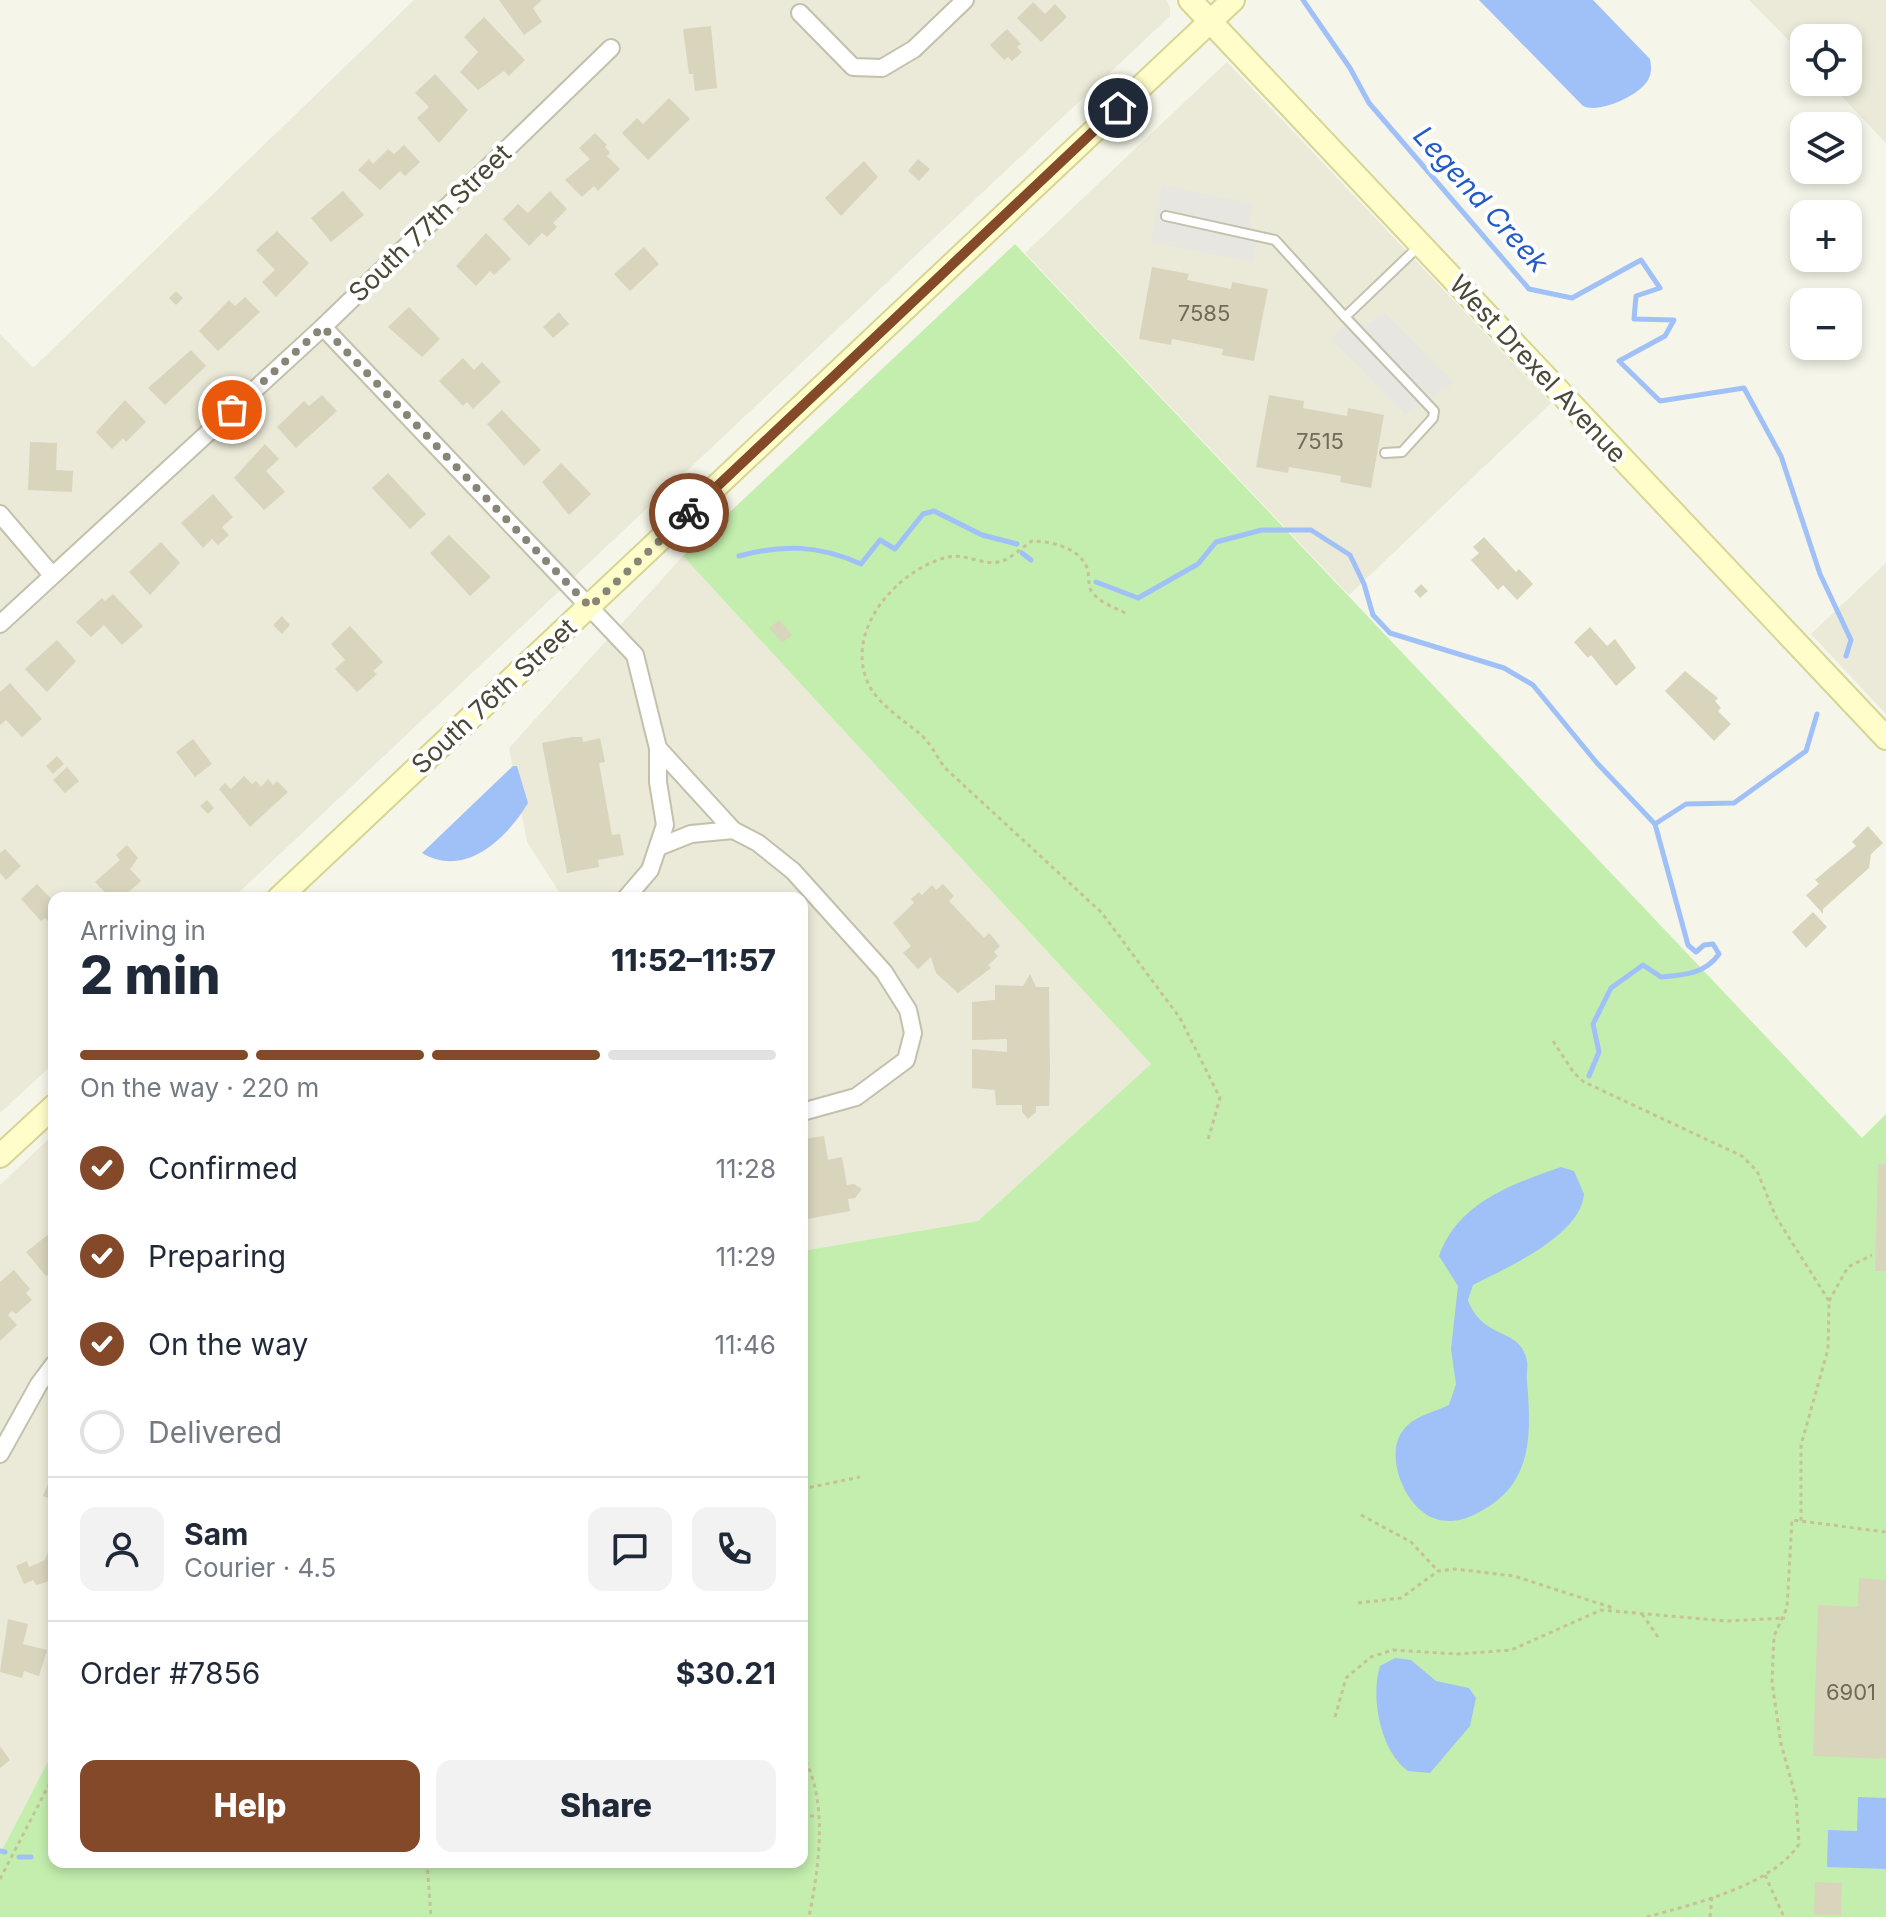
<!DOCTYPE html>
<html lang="en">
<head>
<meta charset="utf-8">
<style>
  body { margin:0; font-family:Inter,sans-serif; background:#f2f2f3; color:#1f2937; height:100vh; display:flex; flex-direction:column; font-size:30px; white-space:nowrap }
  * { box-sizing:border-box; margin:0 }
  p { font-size:26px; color:#747a83 }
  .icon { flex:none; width:44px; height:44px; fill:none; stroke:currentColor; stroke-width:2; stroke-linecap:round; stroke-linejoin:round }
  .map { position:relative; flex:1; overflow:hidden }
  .sheet { position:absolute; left:48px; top:892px; width:760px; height:976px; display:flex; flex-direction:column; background:#fff; border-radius:16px; box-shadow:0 4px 12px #0003 }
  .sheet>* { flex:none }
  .buttons { position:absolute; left:1790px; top:24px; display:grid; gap:16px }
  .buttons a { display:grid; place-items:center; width:72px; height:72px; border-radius:16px; background:#fff; box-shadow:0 4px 12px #0003; font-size:40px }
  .pin { position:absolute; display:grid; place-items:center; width:68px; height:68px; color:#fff; margin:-34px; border:4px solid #fff; border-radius:50%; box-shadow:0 2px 8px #0007 }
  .courier { position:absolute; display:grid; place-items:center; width:80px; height:80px; margin:-40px; border:6px solid #844929; border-radius:50%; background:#fff; color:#222; box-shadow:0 2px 10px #0007 }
  .overview em { font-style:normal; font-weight:800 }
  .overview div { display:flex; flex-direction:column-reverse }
  .overview { display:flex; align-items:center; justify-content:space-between; height:136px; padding:0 32px }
  h1 { font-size:52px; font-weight:800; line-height:60px }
  .bar { display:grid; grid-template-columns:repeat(4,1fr); gap:12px 8px; align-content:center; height:96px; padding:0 32px }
  .bar i { height:10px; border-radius:6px; background:#e0e1e3 }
  .bar .active { background:#844929 }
  .bar p { grid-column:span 4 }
  .line { display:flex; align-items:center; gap:20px; padding:0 32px; border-top:2px solid #e0e1e3 }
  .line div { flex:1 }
  .round { display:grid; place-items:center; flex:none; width:84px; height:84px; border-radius:16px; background:#f2f2f3 }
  ol { padding:0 32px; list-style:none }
  li { display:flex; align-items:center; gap:24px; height:88px }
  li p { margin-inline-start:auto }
  li .icon { padding:8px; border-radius:50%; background:#844929; color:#fff; stroke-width:4 }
  li:last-child { color:#747a83 }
  li i { width:44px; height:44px; border:4px solid #e0e1e3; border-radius:50% }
  .action { display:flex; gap:16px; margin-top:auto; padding:16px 32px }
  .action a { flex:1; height:92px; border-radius:16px; background:#844929; color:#fff; font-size:32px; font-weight:800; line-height:92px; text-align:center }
  .action a+a { background:#f2f2f3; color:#1f2937 }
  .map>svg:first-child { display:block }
  .residential { fill:#ebe9d7 }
  .green { fill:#c3eeae }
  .parking { fill:#e7e6e1 }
  .water { fill:#a0c0f8 }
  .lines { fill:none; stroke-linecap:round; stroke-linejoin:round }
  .stream { stroke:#a0c0f8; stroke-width:5 }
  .building { fill:#d9d5bd }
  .lane-casing { stroke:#c3c0ab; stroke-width:12 }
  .street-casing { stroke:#c3c0ab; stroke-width:20 }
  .secondary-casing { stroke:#d7d593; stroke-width:26 }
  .path { stroke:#c7c19a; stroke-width:3; stroke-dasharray:4 4; stroke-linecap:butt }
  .lane { stroke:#fff; stroke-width:8 }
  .street { stroke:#fff; stroke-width:16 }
  .secondary { stroke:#fffecb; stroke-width:22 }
  .done { stroke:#878575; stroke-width:8; stroke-dasharray:0 14.4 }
  .route { stroke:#844929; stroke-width:10 }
  .labels { text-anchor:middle; stroke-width:8; stroke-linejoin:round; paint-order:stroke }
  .number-label { font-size:22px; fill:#6e6b58 }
  .street-label { font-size:26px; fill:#4b4836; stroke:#fff }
  .water-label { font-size:28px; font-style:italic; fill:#225bc5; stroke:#fff }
</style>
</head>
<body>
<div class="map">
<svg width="1886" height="1917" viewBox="0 0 1886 1917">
  <rect width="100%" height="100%" fill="#f6f5e9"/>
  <g class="residential">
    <polygon points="414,0 1166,0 1170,7 1170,16 233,898 54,898 54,1063 0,1113 0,334 33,368"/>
    <polygon points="1749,0 1886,0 1886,143 1828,82 1848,82 1848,38 1804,38 1804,56"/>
    <polygon points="1227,62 1551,403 1349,595 1025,253"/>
    <polygon points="683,556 1151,1064 978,1221 802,1251 802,898 563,898 527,842 509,748"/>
    <polygon points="1886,563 1886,714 1811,634"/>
    <polygon points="54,1134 54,1750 0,1854 0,1185"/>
  </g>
  <polygon class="green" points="1015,244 1862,1138 1886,1114 1886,1917 0,1917 0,1854 54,1750 54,1862 802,1862 802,1251 978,1221 1151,1064 683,556"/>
  <g class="parking">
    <polygon points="1163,185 1252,204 1249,218 1256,247 1252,262 1151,242"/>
    <polygon points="1384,312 1453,383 1405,414 1332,339 1344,327 1371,323"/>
  </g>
  <g class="water">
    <path d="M1479 0H1593L1650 59C1651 65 1652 72 1649 78 1642 95 1599 114 1583 106Z"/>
    <path d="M513 766H517L528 803C507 838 465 879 422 853Z"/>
    <path d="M1561 1167 1574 1171 1584 1194C1581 1236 1504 1269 1473 1285L1468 1300C1482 1339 1518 1328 1526 1357 1529 1365 1526 1373 1527 1381 1531 1431 1534 1482 1483 1510 1468 1519 1453 1524 1436 1519 1408 1511 1387 1464 1399 1437 1409 1416 1431 1414 1449 1405L1456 1384 1451 1349 1458 1286 1439 1256C1458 1202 1513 1184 1561 1167Z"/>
    <path d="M1395 1658 1411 1660 1436 1681 1469 1688 1476 1698 1470 1726 1430 1773 1408 1771C1381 1752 1370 1698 1380 1666Z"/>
    <polygon points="1858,1797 1886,1798 1886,1869 1827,1867 1828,1830 1857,1831"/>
  </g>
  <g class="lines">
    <g class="stream">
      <polyline points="1303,0 1350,68 1369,103 1529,289 1572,298 1641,260 1660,288 1636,296 1634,319 1674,320 1665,336 1619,361 1660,401 1744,388 1781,456 1820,574 1851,640 1846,656"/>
      <polyline points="1022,553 1031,560"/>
      <path d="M739 556C783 544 819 545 861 564L880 540 895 549 923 514 934 511 982 535 1017 544"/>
      <polyline points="1096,582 1138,598 1198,564 1216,542 1262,530 1311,530 1350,555 1364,584 1373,615 1390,633 1504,668 1533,685 1597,763 1655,824"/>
      <path d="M1589 1076 1599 1052 1593 1024 1611 988 1643 965 1661 977C1684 975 1705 974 1719 954L1713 944 1704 945 1696 952 1688 945 1655 824 1686 804 1734 803 1806 751 1817 714"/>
      <polyline points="0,1851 5,1852"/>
      <polyline points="19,1857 31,1857"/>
    </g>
  </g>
  <g class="building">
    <polygon points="499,0 542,0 533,8 542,22 524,35"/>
    <polygon points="1033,2 1045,14 1055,4 1067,17 1041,42 1017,18"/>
    <polygon points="484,17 525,60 509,76 504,71 478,90 460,72 478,52 464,37"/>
    <polygon points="711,26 717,88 695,91 693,74 689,74 683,29"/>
    <polygon points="1007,29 1021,44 1017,47 1022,52 1012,61 1008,57 1004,60 990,45"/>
    <polygon points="435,74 468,110 439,143 417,118 429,107 415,93"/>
    <polygon points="669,98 690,119 648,160 622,133 637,118 643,124"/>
    <polygon points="595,133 607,145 605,147 610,153 607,156 620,169 598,191 594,186 582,197 565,180 590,159 579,148"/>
    <polygon points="404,145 420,162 405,176 400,171 380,190 358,170 369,159 373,164 388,149 394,154"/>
    <polygon points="918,159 930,169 919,181 908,171"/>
    <polygon points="864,161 878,177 841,216 825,198"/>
    <polygon points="343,191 364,215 331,242 311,218"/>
    <polygon points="550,191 567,209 553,223 557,227 547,237 542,233 529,246 503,219 518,204 528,213"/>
    <polygon points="277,231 309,263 276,297 262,282 275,270 256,250"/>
    <polygon points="486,233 511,259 494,275 490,271 476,286 456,266"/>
    <polygon points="644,247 659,264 630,291 614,274"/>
    <polygon points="1152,267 1189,274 1187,280 1231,289 1232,282 1268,289 1254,361 1222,355 1223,349 1172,339 1171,345 1139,339"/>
    <polygon points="176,291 183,298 176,305 169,298"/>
    <polygon points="245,297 260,312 218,351 199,331 229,300 235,306"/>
    <polygon points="409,307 440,339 422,357 388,327"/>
    <polygon points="559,312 569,324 553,338 543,327"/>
    <polygon points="191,350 206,366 165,405 148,388"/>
    <polygon points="463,358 474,370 482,362 501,382 473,409 467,402 463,406 439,381"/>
    <polygon points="322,395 337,411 296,448 277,427 304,401 309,406"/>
    <polygon points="1269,395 1304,401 1303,408 1347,416 1348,408 1384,415 1371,488 1340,482 1341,476 1289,467 1288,473 1256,467"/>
    <polygon points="125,400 146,422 126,442 123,438 112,449 96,432"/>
    <polygon points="502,410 541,450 524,466 487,424"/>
    <polygon points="30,442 57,443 56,470 73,471 72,492 28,490"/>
    <polygon points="265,444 279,459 266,471 285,492 264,510 234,478"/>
    <polygon points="561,463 591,494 569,515 542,482"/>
    <polygon points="388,473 426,514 410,529 372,488"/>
    <polygon points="213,494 233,517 222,527 229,535 218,545 212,539 203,548 181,523"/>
    <polygon points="449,535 491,577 470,596 430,553"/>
    <polygon points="1484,537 1516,572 1519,569 1533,584 1517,600 1503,585 1498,590 1471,560 1479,553 1473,547"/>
    <polygon points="161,542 180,563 150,595 129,572"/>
    <polygon points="1421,584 1428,591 1420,598 1414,591"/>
    <polygon points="113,594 143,626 122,645 104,625 91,637 76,622 102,598 105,601"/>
    <polygon points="282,616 290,625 282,634 273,625"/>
    <polygon points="779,620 792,635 782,643 769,628"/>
    <polygon points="350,626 383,662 373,671 377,674 357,692 335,669 345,660 331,644"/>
    <polygon points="1590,627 1607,646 1615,639 1636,668 1616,686 1591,655 1588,658 1574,642"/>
    <polygon points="57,640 76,661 47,692 25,669"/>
    <polygon points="1685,671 1718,698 1715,701 1721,708 1718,711 1731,724 1714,741 1665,691"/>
    <polygon points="10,683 42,719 22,737 6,720 0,725 0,692"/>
    <polygon points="572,737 582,737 583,742 600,738 605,762 599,763 612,835 620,834 624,855 598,860 599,867 567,873 542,743"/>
    <polygon points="193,739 212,764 195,777 176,752"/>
    <polygon points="57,756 64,764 53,774 46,766"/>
    <polygon points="67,767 79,781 65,793 53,780"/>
    <polygon points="244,776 252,784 256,781 261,787 268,779 273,785 277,781 288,792 250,827 219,789 225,783 231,789"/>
    <polygon points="207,800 214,808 208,814 200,806"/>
    <polygon points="1868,826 1883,843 1871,854 1869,868 1823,909 1823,914 1806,895 1819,884 1815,880 1856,846 1852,842"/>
    <polygon points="127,845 138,858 130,869 141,881 122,898 110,898 95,882 120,860 116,855"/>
    <polygon points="5,849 21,866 6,880 0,873 0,853"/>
    <polygon points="37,884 54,902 54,916 48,921 45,918 41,921 21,899"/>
    <polygon points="943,884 954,896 949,901 984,938 989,933 1000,946 994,952 998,956 988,965 991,968 958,993 936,973 931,957 918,969 903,953 911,946 893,923 914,903 911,899 919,892 922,895 932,885 936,890"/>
    <polygon points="1813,912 1827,927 1806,948 1792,932"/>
    <polygon points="1030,974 1036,987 1049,987 1050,1070 1049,1106 1036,1106 1036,1112 1028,1119 1022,1112 1022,1105 996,1105 995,1090 972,1088 972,1049 1007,1052 1007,1039 972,1040 972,1002 995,1000 995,985 1023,986"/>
    <polygon points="824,1136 828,1160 842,1157 847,1185 854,1184 862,1189 855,1198 848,1199 850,1211 802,1220 802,1139"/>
    <polygon points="1878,1164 1886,1164 1886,1271 1875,1271"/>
    <polygon points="54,1230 54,1270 46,1276 26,1252"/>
    <polygon points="14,1270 30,1289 26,1293 32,1300 16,1314 12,1311 8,1315 17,1325 0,1341 0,1282"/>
    <polygon points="54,1469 54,1500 43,1496"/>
    <polygon points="54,1536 54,1580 36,1585 33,1580 24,1584 16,1566 27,1561 29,1567 45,1560"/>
    <polygon points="1859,1578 1886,1580 1886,1759 1813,1756 1818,1605 1858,1607"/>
    <polygon points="8,1619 28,1624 23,1644 47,1650 39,1676 24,1671 22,1678 0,1672"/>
    <polygon points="0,1746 10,1760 0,1768"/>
    <polygon points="1815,1882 1842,1883 1841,1915 1814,1915"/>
  </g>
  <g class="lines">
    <g class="lane-casing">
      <g id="lane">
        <polyline points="1166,216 1275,240 1345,317"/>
        <polyline points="1385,453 1402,452 1433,418 1434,411 1345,317 1418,247"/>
      </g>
    </g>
    <g class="street-casing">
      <g id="street">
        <polyline points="800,13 853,67 882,68 914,49 965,0"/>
        <polyline points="323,327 635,655 658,748 658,782 665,825 650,870 626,898"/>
        <polyline points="0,514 52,575"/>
        <polyline points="0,624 323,327 611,48"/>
        <polyline points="658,748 733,830 758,843 793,871 884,972 908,1010 913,1033 906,1060 856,1097 802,1112"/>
        <polyline points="661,846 691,834 733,830"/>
        <polyline points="0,1454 39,1384 54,1364"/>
      </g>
    </g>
    <g class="secondary-casing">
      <g id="secondary">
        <polyline points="1190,0 1886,738"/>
        <polyline points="279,898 1233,0"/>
        <polyline points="0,1156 54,1106"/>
      </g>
    </g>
    <g class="path">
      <path d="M1125 613C1114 607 1100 603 1092 592 1087 585 1090 576 1087 568 1080 548 1051 541 1032 541 1022 547 1012 558 1002 561 985 567 966 553 948 557 897 569 841 633 870 687 881 706 902 719 919 733 930 742 936 755 944 767L1102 913 1180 1018 1220 1098 1207 1143"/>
      <polyline points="1553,1041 1574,1073 1584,1082 1742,1156 1757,1171 1776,1217 1829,1301 1828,1349 1801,1445 1801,1521"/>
      <polyline points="1829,1301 1848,1267 1872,1255"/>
      <polyline points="802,1489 860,1477"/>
      <polyline points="1361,1515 1411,1542 1438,1571"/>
      <polyline points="1358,1603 1401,1598 1438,1571 1455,1569 1514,1576 1613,1608"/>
      <polyline points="1642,1614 1658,1637"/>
      <polyline points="1335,1717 1346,1678 1371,1657 1393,1650 1458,1654 1511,1650 1601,1610 1726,1621 1785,1618"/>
      <path d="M802 1754C829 1800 819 1867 809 1917"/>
      <polyline points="802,1816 818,1816"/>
      <polyline points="427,1862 431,1917"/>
      <polyline points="1765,1875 1784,1917"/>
      <polyline points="0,1879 54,1775"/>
      <path d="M1647 1917C1693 1904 1772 1886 1799 1844L1796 1798 1781 1744 1772 1682 1774 1636 1787 1608 1792 1520 1886 1532"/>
      <polyline points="1710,1917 1712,1896"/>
    </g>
    <use href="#lane" class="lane"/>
    <use href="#street" class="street"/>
    <use href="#secondary" class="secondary"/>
  </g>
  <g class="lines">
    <polyline class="done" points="232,410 323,327 590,607 689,513"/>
    <polyline class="route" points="689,513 1118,108"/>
  </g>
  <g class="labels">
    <g class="number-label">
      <text x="1204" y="321">7585</text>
      <text x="1320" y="449">7515</text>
      <text x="1851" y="1700">6901</text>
    </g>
    <g class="street-label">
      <text transform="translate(430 223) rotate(-44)" y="9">South 77th Street</text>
      <text transform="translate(1538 369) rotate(47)" y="9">West Drexel Avenue</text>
      <text transform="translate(494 696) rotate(-43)" y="9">South 76th Street</text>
    </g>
    <g class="water-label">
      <text transform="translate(1481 199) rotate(48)" y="10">Legend Creek</text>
    </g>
  </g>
</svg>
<div class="buttons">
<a><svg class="icon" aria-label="locate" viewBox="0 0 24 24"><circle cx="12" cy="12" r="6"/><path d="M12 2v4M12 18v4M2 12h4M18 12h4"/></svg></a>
<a><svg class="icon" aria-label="layers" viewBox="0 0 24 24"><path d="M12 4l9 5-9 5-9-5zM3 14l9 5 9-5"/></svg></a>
<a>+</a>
<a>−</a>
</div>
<div class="pin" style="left:232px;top:410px;background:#ea580c"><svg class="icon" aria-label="bag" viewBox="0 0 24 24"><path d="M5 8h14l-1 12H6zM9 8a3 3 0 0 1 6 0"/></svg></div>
<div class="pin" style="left:1118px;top:108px;background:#1f2937"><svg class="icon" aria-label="home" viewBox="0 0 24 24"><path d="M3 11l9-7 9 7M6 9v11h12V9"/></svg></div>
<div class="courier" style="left:689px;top:513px"><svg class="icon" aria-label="bike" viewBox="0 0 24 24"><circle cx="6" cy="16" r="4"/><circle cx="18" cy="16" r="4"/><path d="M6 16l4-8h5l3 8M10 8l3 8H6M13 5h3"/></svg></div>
<section class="sheet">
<div class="overview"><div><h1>2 min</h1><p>Arriving in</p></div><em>11:52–11:57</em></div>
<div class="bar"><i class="active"></i><i class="active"></i><i class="active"></i><i></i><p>On the way · 220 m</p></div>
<ol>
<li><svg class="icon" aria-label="check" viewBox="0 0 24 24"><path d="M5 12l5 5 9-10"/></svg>Confirmed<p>11:28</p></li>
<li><svg class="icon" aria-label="check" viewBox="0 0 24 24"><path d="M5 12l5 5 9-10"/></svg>Preparing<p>11:29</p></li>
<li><svg class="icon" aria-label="check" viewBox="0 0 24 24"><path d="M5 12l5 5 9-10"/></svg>On the way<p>11:46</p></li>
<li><i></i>Delivered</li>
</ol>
<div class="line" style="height:144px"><a class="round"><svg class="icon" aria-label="person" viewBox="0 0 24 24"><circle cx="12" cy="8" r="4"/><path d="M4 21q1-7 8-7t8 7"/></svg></a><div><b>Sam</b><p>Courier · 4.5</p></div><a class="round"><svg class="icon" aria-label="chat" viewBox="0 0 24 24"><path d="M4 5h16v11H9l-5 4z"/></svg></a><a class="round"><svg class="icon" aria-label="phone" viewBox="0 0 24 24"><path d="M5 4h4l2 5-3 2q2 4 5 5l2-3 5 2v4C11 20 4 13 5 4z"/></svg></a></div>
<div class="line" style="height:104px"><div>Order #7856</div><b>$30.21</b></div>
<div class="action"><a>Help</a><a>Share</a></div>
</section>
</div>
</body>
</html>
